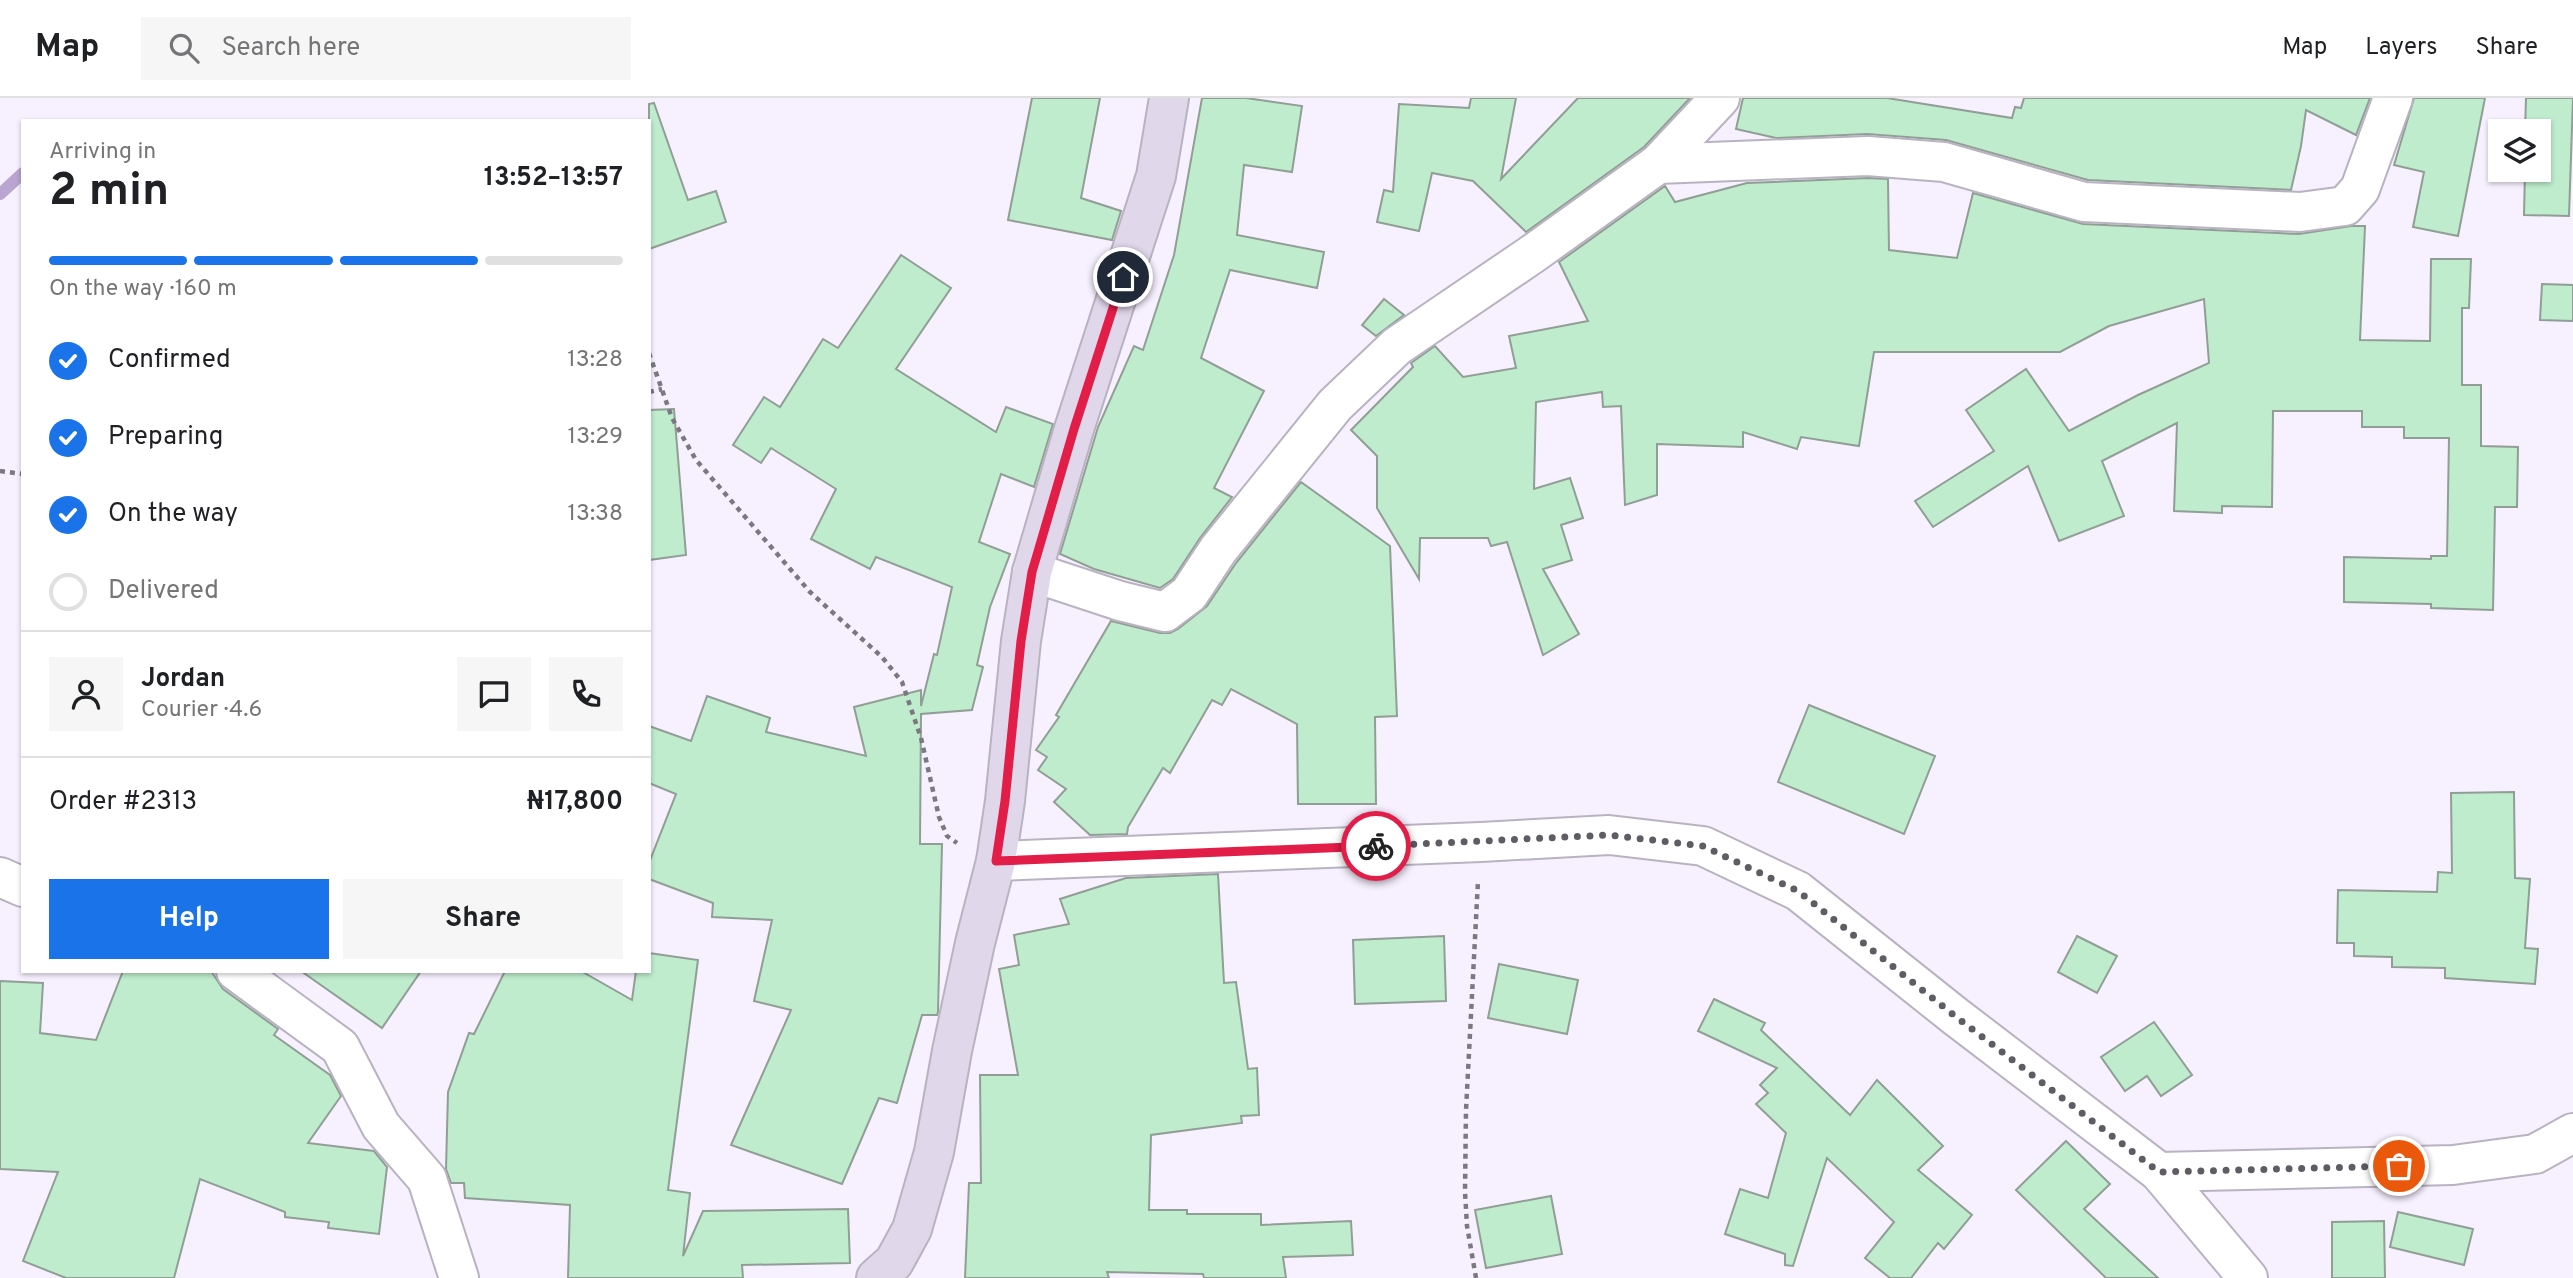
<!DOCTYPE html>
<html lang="en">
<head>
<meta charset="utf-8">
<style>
  body { margin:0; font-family:Overpass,sans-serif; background:#f6f6f6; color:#202124; height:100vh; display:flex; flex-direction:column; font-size:26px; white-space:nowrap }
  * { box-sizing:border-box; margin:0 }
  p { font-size:23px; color:#757577 }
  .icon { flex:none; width:38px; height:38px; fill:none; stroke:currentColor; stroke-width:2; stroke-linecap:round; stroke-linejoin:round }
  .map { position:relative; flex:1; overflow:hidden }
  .drawer { position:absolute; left:21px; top:21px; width:630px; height:854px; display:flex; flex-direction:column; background:#fff; border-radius:0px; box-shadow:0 2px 5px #0004 }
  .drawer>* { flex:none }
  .buttons { position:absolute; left:2488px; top:21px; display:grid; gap:14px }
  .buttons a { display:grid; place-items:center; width:63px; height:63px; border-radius:0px; background:#fff; box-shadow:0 2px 5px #0004; font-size:35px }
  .pin { position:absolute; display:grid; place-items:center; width:60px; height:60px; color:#fff; margin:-30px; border:4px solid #fff; border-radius:50%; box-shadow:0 2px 7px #0007 }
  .courier { position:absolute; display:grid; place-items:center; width:70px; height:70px; margin:-35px; border:5px solid #e11d48; border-radius:50%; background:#fff; color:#222; box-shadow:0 2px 9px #0007 }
  .summary em { font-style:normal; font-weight:700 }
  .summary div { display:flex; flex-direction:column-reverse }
  .summary { display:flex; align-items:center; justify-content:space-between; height:119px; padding:0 28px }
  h1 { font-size:46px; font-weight:700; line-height:52px }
  .bar { display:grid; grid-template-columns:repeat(4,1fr); gap:10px 7px; align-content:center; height:84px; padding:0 28px }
  .bar i { height:9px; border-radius:5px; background:#e0e0e0 }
  .bar .on { background:#1a73e8 }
  .bar p { grid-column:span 4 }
  .line { display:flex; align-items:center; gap:18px; padding:0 28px; border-top:2px solid #e0e0e0 }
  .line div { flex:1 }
  .round { display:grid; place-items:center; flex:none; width:74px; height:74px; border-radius:0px; background:#f6f6f6 }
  ol { padding:0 28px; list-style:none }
  li { display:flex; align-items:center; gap:21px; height:77px }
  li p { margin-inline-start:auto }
  li .icon { padding:7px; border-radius:50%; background:#1a73e8; color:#fff; stroke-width:4 }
  li:last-child { color:#757577 }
  li i { width:38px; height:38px; border:4px solid #e0e0e0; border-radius:50% }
  .primary-button { display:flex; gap:14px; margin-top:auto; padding:14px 28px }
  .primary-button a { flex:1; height:80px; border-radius:0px; background:#1a73e8; color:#fff; font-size:28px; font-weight:700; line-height:80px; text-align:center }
  .primary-button a+a { background:#f6f6f6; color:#202124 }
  header { display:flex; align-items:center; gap:42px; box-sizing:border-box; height:98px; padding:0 35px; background:#fff; border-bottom:2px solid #e0e0e0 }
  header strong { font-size:33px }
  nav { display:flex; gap:38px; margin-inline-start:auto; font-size:24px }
  .search { width:490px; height:63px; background:#f6f6f6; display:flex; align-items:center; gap:18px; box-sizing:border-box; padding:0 24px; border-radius:0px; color:#757577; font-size:26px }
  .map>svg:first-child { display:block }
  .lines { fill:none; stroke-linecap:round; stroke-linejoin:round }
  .stream { stroke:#b9a5cf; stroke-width:12 }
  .building { fill:#beeccd; stroke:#919e95; stroke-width:2 }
  .street-casing { stroke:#b9b3c1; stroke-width:42 }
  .secondary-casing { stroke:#b9b3c1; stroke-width:42 }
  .path { stroke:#7c7882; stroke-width:4.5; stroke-dasharray:5 5; stroke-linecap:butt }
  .street { stroke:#fff; stroke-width:38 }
  .secondary { stroke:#e1d7eb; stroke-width:38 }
  .done { stroke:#605c64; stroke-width:7; stroke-dasharray:0 12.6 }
  .route { stroke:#e11d48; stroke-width:9 }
</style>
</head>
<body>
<header>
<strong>Map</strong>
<div class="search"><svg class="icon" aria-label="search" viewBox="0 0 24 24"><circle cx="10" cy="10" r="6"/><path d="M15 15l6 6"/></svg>Search here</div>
<nav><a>Map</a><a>Layers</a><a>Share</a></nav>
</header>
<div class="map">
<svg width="2573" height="1180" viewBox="0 0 2573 1180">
  <rect width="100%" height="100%" fill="#f7f0ff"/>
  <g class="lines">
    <polyline class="stream" points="0,96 23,75"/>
  </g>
  <g class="building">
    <polygon points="1032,0 1100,0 1081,100 1121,113 1112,142 1008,122"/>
    <polygon points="1202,0 1246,0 1302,8 1292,74 1244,67 1237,137 1324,154 1317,190 1230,172 1201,260 1264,293 1214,390 1232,399 1200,440 1173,481 1160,490 1094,471 1060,456 1098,329 1134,248 1143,252 1174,157"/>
    <polygon points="1471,0 1516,0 1501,81 1578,0 1690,0 1644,49 1526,134 1473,83 1432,75 1419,133 1377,124 1384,92 1393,94 1399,6 1469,10"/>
    <polygon points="1743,0 1887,0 2012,20 2015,9 2021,10 2024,0 2370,0 2356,37 2306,12 2301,48 2291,92 2088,82 1946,42 1867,36 1776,40 1736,31"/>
    <polygon points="2414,0 2485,0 2458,138 2413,129 2424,74 2394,67"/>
    <polygon points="2526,0 2573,0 2569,118 2524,117 2525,72 2539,72 2539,33 2525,33"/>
    <polygon points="654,5 688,102 716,93 726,124 649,151 649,6"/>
    <polygon points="1868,80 1888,81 1889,152 1957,160 1973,95 2083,126 2299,136 2351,128 2365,128 2360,242 2430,243 2431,161 2471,161 2469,210 2462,210 2462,287 2481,287 2481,348 2518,349 2517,409 2495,409 2493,512 2431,510 2431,506 2344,504 2344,459 2431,461 2431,458 2447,458 2449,340 2404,340 2404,329 2362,329 2362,313 2273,313 2272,409 2222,408 2222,415 2174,413 2177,325 2102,363 2124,418 2059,443 2028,368 1933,429 1915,403 1994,353 1966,312 2026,271 2069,333 2138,297 2209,265 2204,201 2109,228 2060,254 1874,254 1859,348 1801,339 1797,351 1743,334 1743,349 1657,346 1657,397 1625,407 1621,308 1603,309 1602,294 1536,304 1534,391 1570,380 1583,420 1561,427 1572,462 1543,471 1579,536 1543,557 1507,444 1491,448 1488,440 1420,440 1419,481 1377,410 1377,358 1351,332 1413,269 1411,265 1435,248 1463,279 1516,270 1509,238 1588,223 1559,164 1665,88 1675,104 1747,85"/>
    <polygon points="901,157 951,190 896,271 996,334 1006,309 1053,326 1034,389 1001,376 979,444 1010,456 990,509 977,567 983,569 972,612 921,616 920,746 942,746 938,914 937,917 922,917 897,1005 879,1000 842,1086 731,1047 791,912 754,903 772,822 712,819 713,805 649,781 649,765 676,696 649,685 649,628 691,643 707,598 770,620 766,634 866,658 854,609 921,592 921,608 934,556 937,557 952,489 876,459 870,471 811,441 836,391 771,350 761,365 733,347 764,299 780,309 823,241 838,250"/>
    <polygon points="2542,186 2573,187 2573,223 2540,222"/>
    <polygon points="1384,201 1404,217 1376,238 1362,227"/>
    <polygon points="674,311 686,457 649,462 649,312"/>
    <polygon points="1301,384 1390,448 1397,618 1375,619 1376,706 1298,706 1297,626 1231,591 1222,607 1212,602 1170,675 1163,670 1128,729 1127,736 1090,737 1054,704 1066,691 1038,672 1047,659 1036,652 1059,619 1056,617 1111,523 1160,535 1170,535 1178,531 1207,508 1236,465"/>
    <polygon points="1809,607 1935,658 1904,736 1778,684"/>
    <polygon points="2514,694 2515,780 2530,781 2525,850 2538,851 2535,886 2445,880 2445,870 2392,869 2392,859 2354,858 2354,845 2337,845 2338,792 2437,794 2438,774 2452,775 2451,695"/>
    <polygon points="1218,776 1224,885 1236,884 1248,971 1257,970 1259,1017 1241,1018 1242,1025 1151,1037 1149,1112 1187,1112 1187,1116 1261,1116 1261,1127 1351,1123 1353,1157 1283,1159 1286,1180 1204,1180 1203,1176 1107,1174 1109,1180 965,1180 969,1085 981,1085 980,977 1018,977 999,871 1019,867 1014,837 1069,826 1060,801 1126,780"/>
    <polygon points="1444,838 1446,903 1355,906 1353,842"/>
    <polygon points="2077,838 2117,858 2097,895 2058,874"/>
    <polygon points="649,855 698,862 668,1092 690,1095 683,1158 703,1113 848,1111 850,1165 742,1167 743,1180 568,1180 570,1107 465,1100 464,1085 451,1085 446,1071 448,994 469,935 474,936 505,873 581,873 632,902 636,873 649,873"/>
    <polygon points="1499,866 1578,882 1567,936 1488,920"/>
    <polygon points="123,873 211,873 223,891 278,931 274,937 330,977 341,998 308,1045 374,1053 387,1069 379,1136 328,1130 329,1124 285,1119 285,1114 200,1081 174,1180 66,1180 23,1163 58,1074 0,1071 0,883 43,885 40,935 96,942"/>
    <polygon points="301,873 421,873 382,930"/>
    <polygon points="1714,901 1765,925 1761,932 1850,1017 1877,982 1943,1048 1918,1072 1972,1117 1944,1151 1938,1145 1911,1180 1890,1180 1865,1160 1894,1124 1827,1060 1793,1168 1785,1167 1785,1156 1725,1136 1740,1091 1768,1100 1786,1035 1756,1006 1768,995 1760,987 1777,970 1698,933"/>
    <polygon points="2154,924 2192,977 2161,998 2147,978 2125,993 2101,959"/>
    <polygon points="2066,1043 2110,1086 2084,1111 2158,1180 2106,1180 2016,1092"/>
    <polygon points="1551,1098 1562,1156 1486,1170 1475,1112"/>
    <polygon points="2398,1114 2473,1131 2464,1167 2390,1149"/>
    <polygon points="2384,1123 2385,1180 2332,1180 2332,1124"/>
  </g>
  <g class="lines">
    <g class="street-casing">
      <g id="street">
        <polyline points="1658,66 1868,58 1944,64 2084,104 2300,114 2345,108 2360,91 2393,0"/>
        <polyline points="1032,474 1120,503 1165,514 1189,496 1218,452 1335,307 1397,248 1531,157 1658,66 1720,0"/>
        <polyline points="996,763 1481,744 1609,737 1703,748 1798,793 1955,918 2159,1074 2248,1180"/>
        <polyline points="0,779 23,789"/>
        <polyline points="236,873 340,949 381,1028 427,1081 459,1180"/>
        <polyline points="2159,1074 2453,1067 2535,1056 2573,1035"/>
      </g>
    </g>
    <g class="secondary-casing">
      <polyline id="secondary" points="876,1180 894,1164 912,1131 934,1054 952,953 975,845 996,763 1005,703 1021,543 1032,474 1074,331 1156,78 1169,0"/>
    </g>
    <g class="path">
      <polyline points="649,255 672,320 696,362 810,494 882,559 902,584 921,640 939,719 947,738 957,745"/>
      <polyline points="649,294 662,291"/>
      <polyline points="0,373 23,376"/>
      <polyline points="1476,1180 1467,1128 1465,1094 1466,1012 1478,783"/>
    </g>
    <use href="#street" class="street"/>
    <use href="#secondary" class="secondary"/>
  </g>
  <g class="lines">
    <polyline class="done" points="1376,748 1609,737 1703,748 1798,793 1955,918 2159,1074 2399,1068"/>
    <polyline class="route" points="1123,179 1074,331 1032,474 1021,543 1005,703 996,763 1376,748"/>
  </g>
</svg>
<div class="buttons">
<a><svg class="icon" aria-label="layers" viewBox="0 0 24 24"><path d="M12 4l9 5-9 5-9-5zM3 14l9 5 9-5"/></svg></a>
</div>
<div class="pin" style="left:2399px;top:1068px;background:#ea580c"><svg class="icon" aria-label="bag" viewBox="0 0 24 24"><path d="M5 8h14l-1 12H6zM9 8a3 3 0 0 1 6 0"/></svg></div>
<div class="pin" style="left:1123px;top:179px;background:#1f2937"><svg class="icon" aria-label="home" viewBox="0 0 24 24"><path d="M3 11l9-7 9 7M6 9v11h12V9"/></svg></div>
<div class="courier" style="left:1376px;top:748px"><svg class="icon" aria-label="bike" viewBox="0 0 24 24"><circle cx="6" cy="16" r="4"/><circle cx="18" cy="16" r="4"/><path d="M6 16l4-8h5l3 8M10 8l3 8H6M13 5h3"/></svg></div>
<section class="drawer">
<div class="summary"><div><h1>2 min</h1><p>Arriving in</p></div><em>13:52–13:57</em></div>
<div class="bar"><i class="on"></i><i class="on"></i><i class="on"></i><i></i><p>On the way · 160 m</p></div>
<ol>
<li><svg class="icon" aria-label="check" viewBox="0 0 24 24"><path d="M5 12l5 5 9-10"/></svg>Confirmed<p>13:28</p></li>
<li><svg class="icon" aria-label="check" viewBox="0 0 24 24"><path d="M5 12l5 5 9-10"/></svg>Preparing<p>13:29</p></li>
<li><svg class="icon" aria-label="check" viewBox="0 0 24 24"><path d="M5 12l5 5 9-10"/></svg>On the way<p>13:38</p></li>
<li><i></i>Delivered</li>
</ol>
<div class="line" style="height:126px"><a class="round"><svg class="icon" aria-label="person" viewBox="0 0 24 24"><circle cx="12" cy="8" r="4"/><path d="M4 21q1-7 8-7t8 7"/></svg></a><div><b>Jordan</b><p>Courier · 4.6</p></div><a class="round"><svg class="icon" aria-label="chat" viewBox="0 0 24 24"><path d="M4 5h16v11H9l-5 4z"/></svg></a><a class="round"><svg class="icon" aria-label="phone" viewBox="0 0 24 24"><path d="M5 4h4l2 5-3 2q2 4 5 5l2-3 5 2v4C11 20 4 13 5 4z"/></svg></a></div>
<div class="line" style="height:91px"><div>Order #2313</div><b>₦17,800</b></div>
<div class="primary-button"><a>Help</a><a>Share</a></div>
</section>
</div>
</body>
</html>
